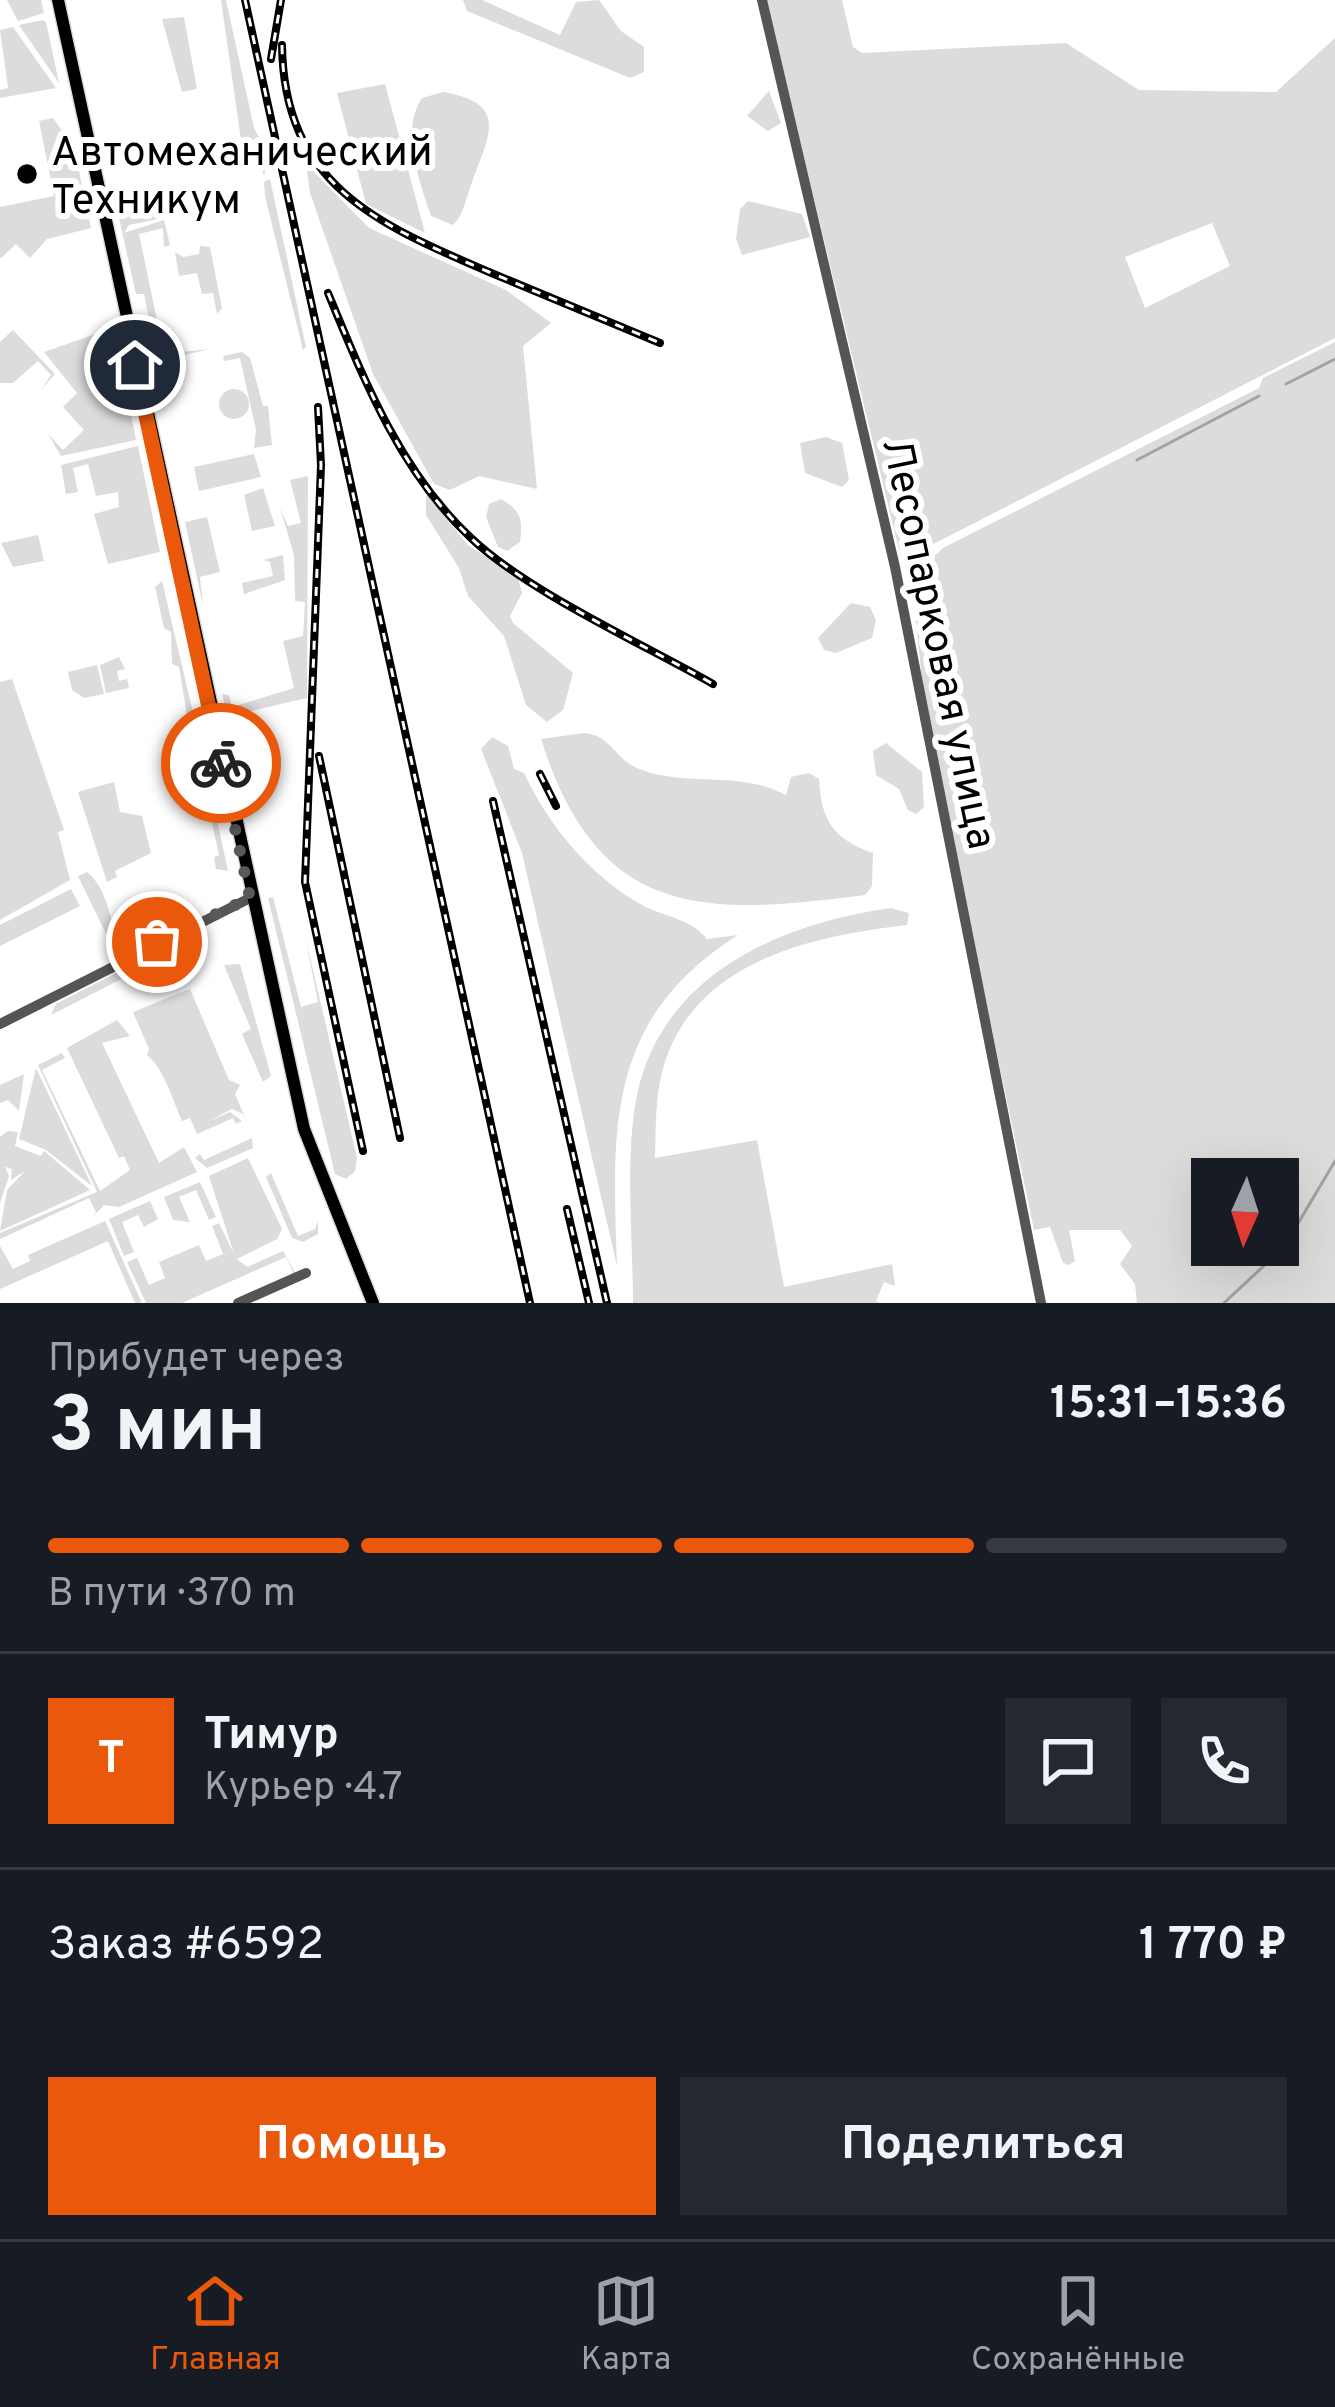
<!DOCTYPE html>
<html lang="ru">
<head>
<meta charset="utf-8">
<style>
  body { margin:0; font-family:Overpass,sans-serif; background:#242831; color:#f1f3f6; height:100vh; display:flex; flex-direction:column; font-size:45px; white-space:nowrap }
  * { box-sizing:border-box; margin:0 }
  p { font-size:39px; color:#9ea1a6 }
  .icon { flex:none; width:66px; height:66px; fill:none; stroke:currentColor; stroke-width:2; stroke-linecap:round; stroke-linejoin:round }
  .map { position:relative; height:1303px; overflow:hidden }
  .panel { display:flex; flex-direction:column; background:#171b24; flex:1 }
  .panel>* { flex:none }
  .needle { width:78px; rotate:183deg }
  .fabs { position:absolute; left:1191px; top:1158px; display:grid; gap:24px }
  .fabs a { display:grid; place-items:center; width:108px; height:108px; border-radius:0px; background:#171b24; box-shadow:0 12px 48px #0002; font-size:60px }
  .pin { position:absolute; display:grid; place-items:center; width:102px; height:102px; color:#fff; margin:-51px; border:6px solid #fff; border-radius:50%; box-shadow:0 3px 12px #0007 }
  .courier { position:absolute; display:grid; place-items:center; width:120px; height:120px; margin:-60px; border:9px solid #ea580c; border-radius:50%; background:#fff; color:#222; box-shadow:0 3px 15px #0007 }
  .overview em { font-style:normal; font-weight:700 }
  .overview div { display:flex; flex-direction:column-reverse }
  .overview { display:flex; align-items:center; justify-content:space-between; height:204px; padding:0 48px }
  h1 { font-size:78px; font-weight:700; line-height:90px }
  .bar { display:grid; grid-template-columns:repeat(4,1fr); gap:18px 12px; align-content:center; height:144px; padding:0 48px }
  .bar i { height:15px; border-radius:9px; background:#363941 }
  .bar .current { background:#ea580c }
  .bar p { grid-column:span 4 }
  .line { display:flex; align-items:center; gap:30px; padding:0 48px; border-top:3px solid #363941 }
  .line div { flex:1 }
  .round { display:grid; place-items:center; flex:none; width:126px; height:126px; border-radius:0px; background:#242831 }
  .primary-button { display:flex; gap:24px; margin-top:auto; padding:24px 48px }
  .primary-button a { flex:1; height:138px; border-radius:0px; background:#ea580c; color:#fff; font-size:48px; font-weight:700; line-height:138px; text-align:center }
  .primary-button a+a { background:#242831; color:#f1f3f6 }
  .tab-bar { display:flex; justify-content:space-around; align-items:center; height:168px; border-top:3px solid #363941; background:#171b24; font-size:33px; color:#9ea1a6 }
  .tab-bar a { display:grid; justify-items:center; gap:6px }
  .tab-bar .current { color:#ea580c }
  .map>svg:first-child { display:block }
  .green { fill:#dcdcdc; fill-rule:evenodd }
  .lines { fill:none; stroke-linecap:round; stroke-linejoin:round }
  .stream { stroke:#a3a3a3; stroke-width:3 }
  .major-casing { stroke:#dbdbdb; stroke-width:15 }
  .minor { stroke:#555; stroke-width:10 }
  .major { stroke:#000; stroke-width:12 }
  .rail-casing { stroke:#000; stroke-width:8 }
  .rail { stroke:#fff; stroke-width:3; stroke-dasharray:9; stroke-linecap:butt }
  .done { stroke:#595959; stroke-width:12; stroke-dasharray:0 21.6 }
  .route { stroke:#ea580c; stroke-width:15 }
  .poi-dot { fill:#000; stroke:#fff; stroke-width:4.5 }
  .labels { text-anchor:middle; stroke-width:12; stroke-linejoin:round; paint-order:stroke }
  .poi-label { font-size:42px; fill:#000; stroke:#fff; text-anchor:start }
  .street-label { font-size:42px; fill:#000; stroke:#fff }
</style>
</head>
<body>
<div class="map">
<svg width="1335" height="1303" viewBox="0 0 1335 1303">
  <rect width="100%" height="100%" fill="#fff"/>
  <g class="green">
    <polygon points="7,0 41,0 44,13 18,21"/>
    <polygon points="221,0 226,0 254,128 268,155 264,176 256,154 237,157 235,148 241,140"/>
    <polygon points="463,0 482,0 560,35 576,2 599,0 621,31 644,47 644,72 630,78 467,11"/>
    <path d="M766 0H842L853 47 862 53 1066 43 1139 90 1276 92 1335 38V338L916 553 899 550ZM1212 223 1230 266 1145 308 1125 257Z"/>
    <polygon points="184,17 197,89 182,92 162,19"/>
    <polygon points="42,20 46,22 59,83 19,25"/>
    <polygon points="13,27 56,88 0,98 0,90 8,88 0,30"/>
    <polygon points="385,84 425,233 366,204 337,93"/>
    <polygon points="769,91 781,123 768,131 747,116"/>
    <path d="M443 92C510 103 489 136 472 182 466 197 465 213 453 225L431 216C419 180 400 131 422 98Z"/>
    <polygon points="53,118 74,148 91,228 47,239 30,258 16,244 0,259 0,207 54,196 39,121"/>
    <polygon points="306,164 369,228 506,290 551,323 523,346 537,489 479,476 450,490 434,484 373,374 310,193"/>
    <polygon points="270,179 306,347 303,350 265,196 264,182"/>
    <polygon points="748,201 802,214 810,237 742,255 736,239 740,209"/>
    <polygon points="153,206 163,218 129,225 124,233 164,220 170,245 164,247 163,228 139,234 164,354 209,349 150,364 143,327 150,325 144,294 136,294 118,214"/>
    <polygon points="200,246 210,247 222,308 217,314 213,293 202,294 197,273 179,276 175,252 183,257 199,254"/>
    <polygon points="13,330 55,374 41,390 51,375 38,361 13,383 0,383 0,342"/>
    <polygon points="104,331 115,335 136,440 61,456 48,434 63,450 84,430 63,407 77,393 44,352"/>
    <path d="M1335 342V1303H1137L1135 1284 1120 1264 1132 1246 1120 1230H1069L1075 1261 1069 1265 1063 1263 1050 1227 1034 1230 926 715 911 578 943 548 1259 388 1263 378ZM1212 1179H1278V1245H1212Z"/>
    <polygon points="242,352 250,358 263,406 268,406 272,445 254,448 256,430 240,358 224,361 223,356"/>
    <circle cx="234" cy="404" r="15"/>
    <polygon points="826,437 842,443 849,480 842,487 805,473 800,443"/>
    <polygon points="138,446 160,552 108,564 94,514 119,507 118,492 96,496 88,464 73,468 78,492 66,494 61,465"/>
    <polygon points="254,454 261,477 199,491 194,467"/>
    <polygon points="308,476 307,698 234,715 237,732 232,735 222,694 229,695 232,707 294,688 283,641 303,636 305,602 295,601 294,555 280,508 288,526 301,523 290,480"/>
    <polygon points="263,488 275,526 252,531 244,495"/>
    <polygon points="426,494 468,545 518,578 522,593 510,616 513,623 573,673 563,710 547,722 526,705 504,636 468,596 459,568 426,515"/>
    <path d="M501 499C521 511 523 519 520 542L507 551 498 547 486 517 489 504Z"/>
    <polygon points="207,517 220,572 200,577 203,606 185,522"/>
    <polygon points="38,535 44,561 13,567 1,543"/>
    <polygon points="283,555 285,580 244,594 242,583 273,576 270,562 263,560"/>
    <polygon points="162,581 196,725 189,728 179,667 172,664 171,632 164,628 155,587"/>
    <polygon points="851,603 870,607 876,620 872,638 836,653 824,650 818,638"/>
    <polygon points="119,657 125,669 117,671 119,681 127,679 129,688 106,693 100,665"/>
    <polygon points="97,665 104,694 84,698 72,690 68,672"/>
    <polygon points="12,679 64,830 58,832 70,880 0,920 0,682"/>
    <path d="M584 733C611 735 615 759 637 768 684 788 740 770 786 795L791 777 809 773 819 779C821 820 833 839 873 853L872 886 865 895C703 916 598 920 541 739Z"/>
    <path d="M492 737 508 746 514 769 524 773C549 826 590 876 642 905 664 917 690 918 707 939L738 935C606 1019 612 1126 617 1266L522 853 481 749Z"/>
    <polygon points="886,743 922,772 924,807 916,814 908,810 899,789 876,775 873,751"/>
    <polygon points="198,750 203,755 228,871 216,869 214,857 219,855 199,762 191,753"/>
    <polygon points="114,782 120,812 142,816 151,853 115,871 117,877 107,882 78,792"/>
    <path d="M87 872C102 883 111 912 113 930L106 934 78 876Z"/>
    <polygon points="71,889 80,906 0,946 0,925"/>
    <polygon points="273,897 301,1007 318,1002 305,936 357,1158 355,1171 346,1179 335,1174 268,898"/>
    <path d="M891 908 909 913 907 925C813 936 696 960 664 1065 655 1094 656 1127 655 1158L757 1140 784 1287 892 1264 895 1286 884 1282 876 1301 880 1303H633C633 1238 624 1153 638 1090 666 972 783 923 891 908Z"/>
    <polygon points="174,943 186,946 51,1015 56,1004"/>
    <polygon points="240,964 271,1076 263,1082 242,1034 251,1029 224,965"/>
    <path d="M190 989 229 1080 240 1085 235 1094 250 1129 243 1114 232 1109 207 1122 230 1112 242 1121 236 1124 233 1118 197 1134 190 1118 182 1121C173 1101 164 1068 147 1055L149 1049 133 1012Z"/>
    <polygon points="117,1020 130,1036 102,1043 159,1163 184,1147 197,1172 119,1207 104,1205 91,1219 96,1212 89,1198 0,1239 0,1233 97,1192 38,1065 62,1053 65,1058 42,1070 100,1191 130,1170 124,1156 119,1158 67,1048"/>
    <polygon points="36,1068 92,1186 46,1150 19,1139"/>
    <polygon points="24,1074 19,1111 8,1100 0,1103 0,1085"/>
    <polygon points="8,1131 18,1132 15,1146 41,1156 44,1151 90,1190 0,1231 7,1190 25,1171 11,1180 12,1169 5,1167 9,1176 0,1203 0,1137"/>
    <polygon points="252,1138 253,1148 207,1168 195,1158 200,1154 204,1160"/>
    <polygon points="248,1158 282,1229 277,1239 237,1259 247,1267 283,1251 296,1274 287,1279 293,1272 286,1257 182,1303 146,1303 127,1262 137,1258 149,1285 165,1278 159,1262 199,1245 206,1261 223,1254 212,1226 219,1223 234,1254 209,1176"/>
    <polygon points="271,1173 298,1236 315,1229 318,1221 318,1234 303,1242 292,1238 266,1177"/>
    <polygon points="200,1182 216,1217 209,1220 196,1190 179,1197 190,1222 173,1220 164,1197"/>
    <polygon points="150,1201 158,1219 144,1227 138,1215 122,1222 134,1252 124,1256 109,1219"/>
    <polygon points="105,1221 142,1303 135,1303 108,1241 0,1289 0,1246 13,1269 30,1261 28,1255"/>
  </g>
  <g class="lines">
    <g class="stream">
      <polyline points="1286,384 1335,359"/>
      <polyline points="1137,460 1259,396"/>
      <polyline points="1224,1303 1284,1247 1335,1161"/>
    </g>
    <g class="major-casing">
      <polyline id="major" points="58,0 304,1129 373,1303"/>
    </g>
    <g class="minor">
      <polyline points="762,0 895,567 1041,1303"/>
      <polyline points="0,1024 250,898"/>
      <polyline points="238,1303 306,1273"/>
    </g>
    <use href="#major" class="major"/>
    <g class="rail-casing">
      <g id="rail">
        <polyline points="245,0 530,1303"/>
        <path d="M282 45C284 185 377 224 489 272 546 296 603 319 660 343"/>
        <polyline points="271,59 281,0"/>
        <path d="M328 293C364 380 400 471 470 537 526 591 643 644 713 684"/>
        <polyline points="318,407 321,465 305,882 363,1151"/>
        <polyline points="319,756 400,1138"/>
        <polyline points="540,774 556,806"/>
        <polyline points="493,801 607,1303"/>
        <polyline points="567,1209 589,1303"/>
      </g>
    </g>
    <use href="#rail" class="rail"/>
  </g>
  <g class="lines">
    <polyline class="done" points="157,942 250,898 221,763"/>
    <polyline class="route" points="135,365 221,763"/>
  </g>
  <circle class="poi-dot" cx="27" cy="174" r="12"/>
  <g class="labels">
    <g class="poi-label">
      <text x="51" y="165">Автомеханический<tspan x="51" dy="48">Техникум</tspan></text>
    </g>
    <g class="street-label">
      <text transform="translate(941 643) rotate(78)" y="15">Лесопарковая улица</text>
    </g>
  </g>
</svg>
<div class="fabs">
<a><svg class="needle" viewBox="-14 -14 28 28"><path d="M0-13l5 13h-10z" fill="#e53935"/><path d="M0 13l5-13h-10z" fill="#9ea1a6"/></svg></a>
</div>
<div class="pin" style="left:157px;top:942px;background:#ea580c"><svg class="icon" aria-label="bag" viewBox="0 0 24 24"><path d="M5 8h14l-1 12H6zM9 8a3 3 0 0 1 6 0"/></svg></div>
<div class="pin" style="left:135px;top:365px;background:#1f2937"><svg class="icon" aria-label="home" viewBox="0 0 24 24"><path d="M3 11l9-7 9 7M6 9v11h12V9"/></svg></div>
<div class="courier" style="left:221px;top:763px"><svg class="icon" aria-label="bike" viewBox="0 0 24 24"><circle cx="6" cy="16" r="4"/><circle cx="18" cy="16" r="4"/><path d="M6 16l4-8h5l3 8M10 8l3 8H6M13 5h3"/></svg></div>
</div>
<section class="panel">
<div class="overview"><div><h1>3 мин</h1><p>Прибудет через</p></div><em>15:31–15:36</em></div>
<div class="bar"><i class="current"></i><i class="current"></i><i class="current"></i><i></i><p>В пути · 370 m</p></div>
<div class="line" style="height:216px"><b class="round" style="background:#ea580c;color:#fff">Т</b><div><b>Тимур</b><p>Курьер · 4.7</p></div><a class="round"><svg class="icon" aria-label="chat" viewBox="0 0 24 24"><path d="M4 5h16v11H9l-5 4z"/></svg></a><a class="round"><svg class="icon" aria-label="phone" viewBox="0 0 24 24"><path d="M5 4h4l2 5-3 2q2 4 5 5l2-3 5 2v4C11 20 4 13 5 4z"/></svg></a></div>
<div class="line" style="height:156px"><div>Заказ #6592</div><b>1 770 ₽</b></div>
<div class="primary-button"><a>Помощь</a><a>Поделиться</a></div>
</section>
<nav class="tab-bar">
<a class="current"><svg class="icon" aria-label="home" viewBox="0 0 24 24"><path d="M3 11l9-7 9 7M6 9v11h12V9"/></svg>Главная</a>
<a><svg class="icon" aria-label="map" viewBox="0 0 24 24"><path d="M3 6l6-2 6 2 6-2v14l-6 2-6-2-6 2zM9 4v14M15 6v14"/></svg>Карта</a>
<a><svg class="icon" aria-label="saved" viewBox="0 0 24 24"><path d="M7 4h10v16l-5-4-5 4z"/></svg>Сохранённые</a>
</nav>
</body>
</html>
